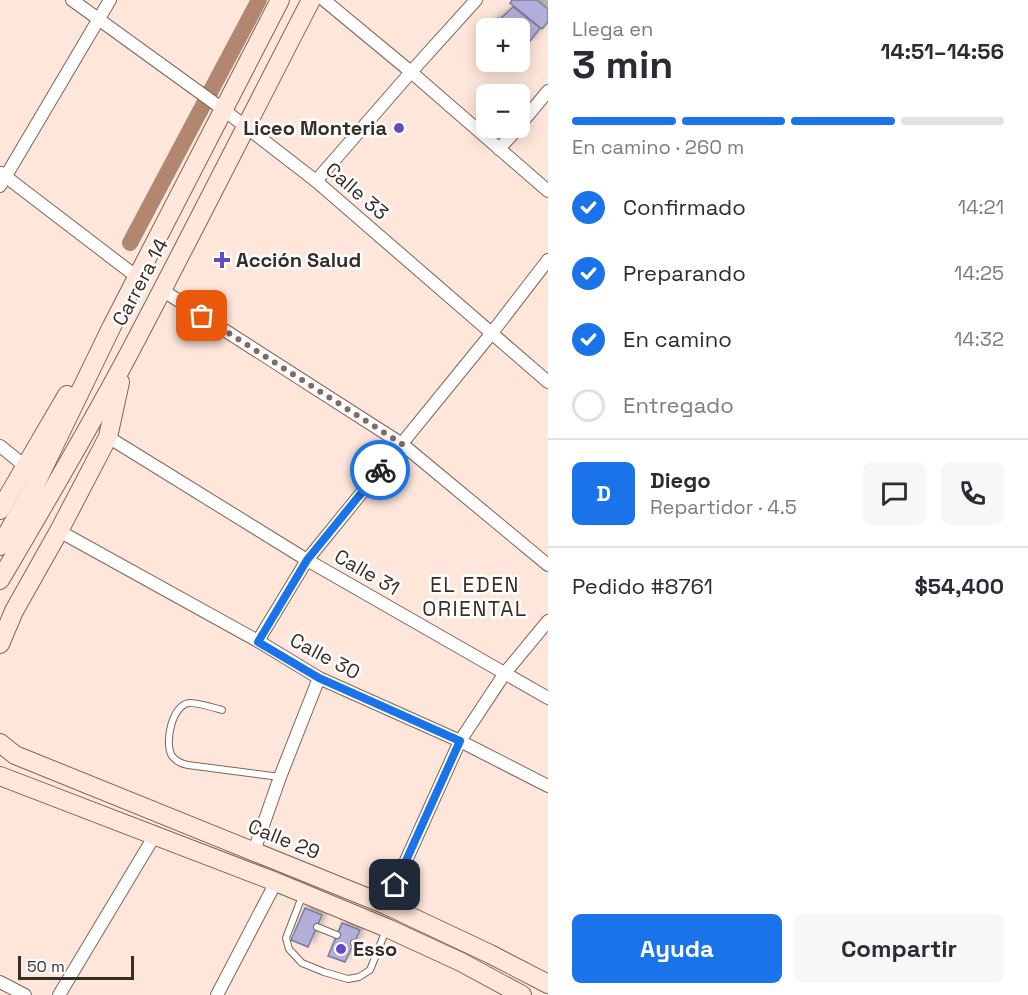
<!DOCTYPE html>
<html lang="es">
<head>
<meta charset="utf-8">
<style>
  body { margin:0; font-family:"Space Grotesk",sans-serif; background:#f7f7f7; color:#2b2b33; height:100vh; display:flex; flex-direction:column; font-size:22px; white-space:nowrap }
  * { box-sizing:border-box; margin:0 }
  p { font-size:20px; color:#7c7c81 }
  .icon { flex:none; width:33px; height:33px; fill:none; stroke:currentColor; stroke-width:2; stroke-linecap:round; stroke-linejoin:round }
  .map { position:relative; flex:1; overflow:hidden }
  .panel { display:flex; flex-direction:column; background:#fff; width:480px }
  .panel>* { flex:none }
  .buttons { position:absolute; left:476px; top:18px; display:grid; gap:12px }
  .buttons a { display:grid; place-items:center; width:54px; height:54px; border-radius:9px; background:#fff; box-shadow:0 3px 15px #0003; font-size:30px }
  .scale { position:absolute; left:18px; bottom:15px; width:116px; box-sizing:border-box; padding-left:6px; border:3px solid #372c26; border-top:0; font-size:16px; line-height:21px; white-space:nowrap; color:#372c26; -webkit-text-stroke:4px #fff; paint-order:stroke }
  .pin { position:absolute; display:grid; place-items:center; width:51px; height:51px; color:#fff; margin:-26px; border-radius:12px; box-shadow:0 3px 9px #0006 }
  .courier { position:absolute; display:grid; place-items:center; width:60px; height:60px; margin:-30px; border:4px solid #1a73e8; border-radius:50%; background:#fff; color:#222; box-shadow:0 2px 8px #0007 }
  .overview em { font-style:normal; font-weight:800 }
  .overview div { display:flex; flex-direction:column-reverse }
  .overview { display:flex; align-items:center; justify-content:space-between; height:102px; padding:0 24px }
  h1 { font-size:39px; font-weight:800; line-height:45px }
  .bar { display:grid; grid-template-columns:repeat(4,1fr); gap:9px 6px; align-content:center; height:72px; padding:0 24px }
  .bar i { height:8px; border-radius:4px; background:#e1e1e2 }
  .bar .active { background:#1a73e8 }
  .bar p { grid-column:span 4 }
  .line { display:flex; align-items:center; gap:15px; padding:0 24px; border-top:2px solid #e1e1e2 }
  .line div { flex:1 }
  .round { display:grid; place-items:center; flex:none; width:63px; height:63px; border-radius:9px; background:#f7f7f7 }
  ol { padding:0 24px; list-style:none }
  li { display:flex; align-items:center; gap:18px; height:66px }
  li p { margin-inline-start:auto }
  li .icon { padding:6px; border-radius:50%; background:#1a73e8; color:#fff; stroke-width:4 }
  li:last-child { color:#7c7c81 }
  li i { width:33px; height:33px; border:3px solid #e1e1e2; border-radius:50% }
  .action { display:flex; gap:12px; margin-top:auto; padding:12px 24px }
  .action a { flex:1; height:69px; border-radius:9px; background:#1a73e8; color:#fff; font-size:24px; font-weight:800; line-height:69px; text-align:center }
  .action a+a { background:#f7f7f7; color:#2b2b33 }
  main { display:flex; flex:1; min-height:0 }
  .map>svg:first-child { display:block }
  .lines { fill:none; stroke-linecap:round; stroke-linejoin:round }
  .canal { stroke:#b18770; stroke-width:16 }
  .building { fill:#b2b0db; stroke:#7c7c95; stroke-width:1.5; filter:url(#shadow) }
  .service-casing { stroke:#7e6557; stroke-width:8 }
  .minor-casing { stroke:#7e6557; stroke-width:14 }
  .secondary-casing { stroke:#7e6557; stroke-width:20 }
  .service { stroke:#fff; stroke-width:6 }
  .minor { stroke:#fff; stroke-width:12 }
  .secondary { stroke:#ffe8db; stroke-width:18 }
  .done { stroke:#7d6d65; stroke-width:6; stroke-dasharray:0 10.8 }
  .route { stroke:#1a73e8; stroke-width:8 }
  .poi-dot { fill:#624bc4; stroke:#fff; stroke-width:2 }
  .labels { text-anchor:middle; stroke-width:5; stroke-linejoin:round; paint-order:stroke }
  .poi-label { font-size:20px; font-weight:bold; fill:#372c26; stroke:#fff; text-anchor:start }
  .street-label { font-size:20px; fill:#372c26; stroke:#fff }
  .neighbourhood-label { font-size:21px; letter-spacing:1.5px; fill:#372c26; stroke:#fff }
</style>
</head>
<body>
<main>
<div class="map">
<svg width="548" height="995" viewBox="0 0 548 995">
  <defs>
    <filter id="shadow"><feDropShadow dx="5.5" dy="-5.5" stdDeviation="3" flood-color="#0004"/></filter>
  </defs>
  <rect width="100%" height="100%" fill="#fee6da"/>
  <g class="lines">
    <polyline class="canal" points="130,243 259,0"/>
  </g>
  <g class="building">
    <polygon points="512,0 537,0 548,9 548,22 542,29 510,3"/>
    <polygon points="513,7 540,28 528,44 519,36 519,28 511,28 500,19"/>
    <polygon points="498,18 510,28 489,28"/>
    <polygon points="305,908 322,915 308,947 291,940"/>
    <polygon points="342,923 360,930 345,962 328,956"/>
  </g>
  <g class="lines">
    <g class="service-casing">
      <g id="service">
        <path d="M222 710C215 708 195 702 189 703 172 705 164 743 172 756 176 761 182 764 188 765L280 777"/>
        <polyline points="303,894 286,938 289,949 302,963 324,972 348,979 359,977 370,970 386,930"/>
        <polyline points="317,927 337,935"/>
        <polyline points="354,943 377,953"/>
      </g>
    </g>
    <g class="minor-casing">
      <g id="minor">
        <polyline points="72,0 224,110 316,181 548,382"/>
        <polyline points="324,0 411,72 548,191"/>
        <polyline points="519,126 548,91"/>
        <polyline points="499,149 518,128"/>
        <polyline points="1,173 137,277"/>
        <polyline points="316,181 411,72 476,0"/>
        <polyline points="0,186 110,0"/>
        <polyline points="162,290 402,444 548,565"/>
        <polyline points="108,437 307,560 548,698"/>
        <polyline points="0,446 25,466"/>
        <polyline points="59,531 258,641 319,678 460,741 548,786"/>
        <polyline points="258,641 307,560 491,334 548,260"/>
        <polyline points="254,851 280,777 319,678"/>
        <polyline points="386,905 460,741 505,673 548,621"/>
        <polyline points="0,982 25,995"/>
        <polyline points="59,995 155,835"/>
        <polyline points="217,995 276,882"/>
      </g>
    </g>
    <g class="secondary-casing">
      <g id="secondary">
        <polyline points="0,510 67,395"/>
        <polyline points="0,546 34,487 112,326 280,0"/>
        <path d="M0 580C43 507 86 434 126 359 189 240 249 120 311 0"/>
        <polyline points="0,644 14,611 59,531 108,437 120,382"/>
        <polyline points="0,743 15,755 386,905 490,954 548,984"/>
        <polyline points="0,776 276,882 387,928 461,962 522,995"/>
      </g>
    </g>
    <use href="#service" class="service"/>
    <use href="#minor" class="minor"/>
    <use href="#secondary" class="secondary"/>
  </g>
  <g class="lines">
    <polyline class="done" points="202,316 402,444 380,470"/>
    <polyline class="route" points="380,470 307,560 258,642 319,678 460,741 395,885"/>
  </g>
  <g class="poi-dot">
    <circle cx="399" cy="128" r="6"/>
    <path d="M219 251h6v6h6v6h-6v6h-6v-6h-6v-6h6z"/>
    <circle cx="341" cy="949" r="6"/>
  </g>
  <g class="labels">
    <g class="poi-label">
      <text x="387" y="135" text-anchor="end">Liceo Monteria</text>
      <text x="236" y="267">Acción Salud</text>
      <text x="353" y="956">Esso</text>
    </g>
    <g class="street-label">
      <text transform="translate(357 191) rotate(41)" y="7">Calle 33</text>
      <text transform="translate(140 282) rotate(-62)" y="7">Carrera 14</text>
      <text transform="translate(367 572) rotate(30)" y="7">Calle 31</text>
      <text transform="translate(325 656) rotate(28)" y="7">Calle 30</text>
      <text transform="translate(284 839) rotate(22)" y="7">Calle 29</text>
    </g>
    <g class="neighbourhood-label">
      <text x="475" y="592">EL EDEN<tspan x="475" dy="24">ORIENTAL</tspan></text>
    </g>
  </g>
</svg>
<div class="buttons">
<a>+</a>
<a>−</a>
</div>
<div class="scale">50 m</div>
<div class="pin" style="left:202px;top:316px;background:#ea580c"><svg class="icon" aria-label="bag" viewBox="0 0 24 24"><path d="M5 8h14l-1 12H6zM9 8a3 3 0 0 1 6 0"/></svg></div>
<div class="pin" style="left:395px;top:885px;background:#1f2937"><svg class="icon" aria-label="home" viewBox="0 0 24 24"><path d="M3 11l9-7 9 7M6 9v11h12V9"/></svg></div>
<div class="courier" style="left:380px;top:470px"><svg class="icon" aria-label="bike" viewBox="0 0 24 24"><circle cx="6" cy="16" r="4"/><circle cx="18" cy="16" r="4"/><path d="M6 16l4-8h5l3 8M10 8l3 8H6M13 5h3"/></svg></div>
</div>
<section class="panel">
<div class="overview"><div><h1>3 min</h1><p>Llega en</p></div><em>14:51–14:56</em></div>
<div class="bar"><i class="active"></i><i class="active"></i><i class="active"></i><i></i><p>En camino · 260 m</p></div>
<ol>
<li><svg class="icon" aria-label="check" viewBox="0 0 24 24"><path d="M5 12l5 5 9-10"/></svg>Confirmado<p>14:21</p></li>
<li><svg class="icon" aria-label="check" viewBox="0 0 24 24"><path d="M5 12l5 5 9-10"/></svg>Preparando<p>14:25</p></li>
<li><svg class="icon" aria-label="check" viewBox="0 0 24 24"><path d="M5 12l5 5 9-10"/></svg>En camino<p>14:32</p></li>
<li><i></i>Entregado</li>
</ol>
<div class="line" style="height:108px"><b class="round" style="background:#1a73e8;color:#fff">D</b><div><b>Diego</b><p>Repartidor · 4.5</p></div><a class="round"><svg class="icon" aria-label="chat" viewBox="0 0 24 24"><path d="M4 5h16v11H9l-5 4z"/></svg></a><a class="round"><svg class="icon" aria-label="phone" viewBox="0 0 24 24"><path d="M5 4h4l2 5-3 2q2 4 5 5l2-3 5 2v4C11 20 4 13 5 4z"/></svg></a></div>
<div class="line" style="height:78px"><div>Pedido #8761</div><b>$54,400</b></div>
<div class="action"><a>Ayuda</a><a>Compartir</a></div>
</section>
</main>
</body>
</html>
